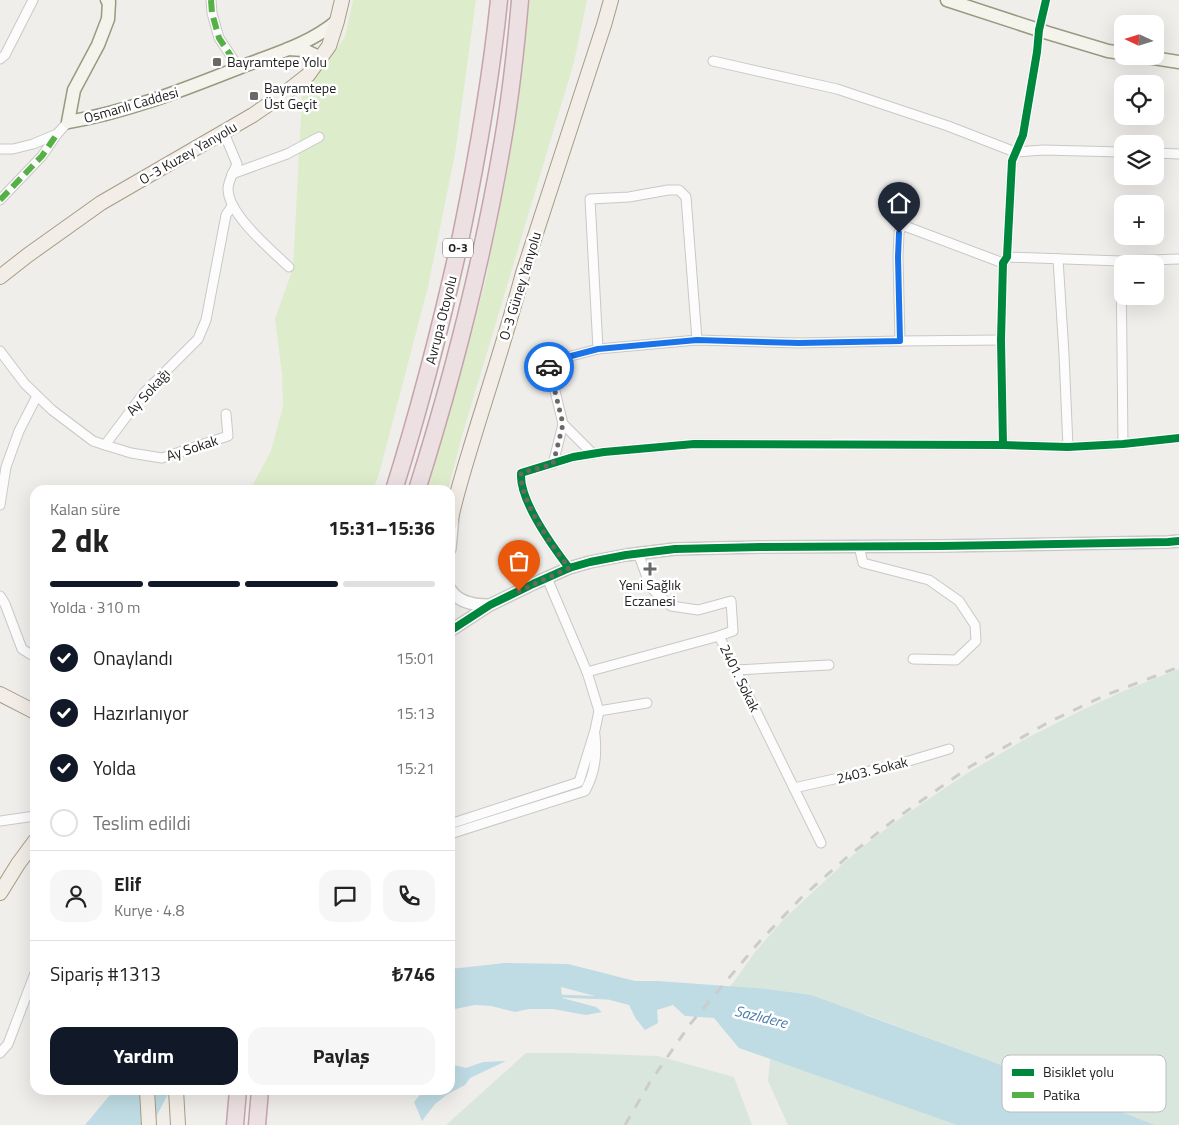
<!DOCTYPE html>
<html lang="tr">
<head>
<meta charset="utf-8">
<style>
  body { margin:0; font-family:"Titillium Web",sans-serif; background:#f6f6f6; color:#222; height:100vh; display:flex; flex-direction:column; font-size:19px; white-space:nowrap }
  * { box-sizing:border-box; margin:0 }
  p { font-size:16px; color:#767676 }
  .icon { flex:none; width:28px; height:28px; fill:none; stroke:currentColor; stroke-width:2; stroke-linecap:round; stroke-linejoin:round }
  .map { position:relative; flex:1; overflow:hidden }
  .details { position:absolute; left:30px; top:485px; width:425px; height:610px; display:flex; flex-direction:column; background:#fff; border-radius:15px; box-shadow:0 5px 20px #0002 }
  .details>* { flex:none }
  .needle { width:32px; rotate:274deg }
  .tools { position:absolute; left:1114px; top:15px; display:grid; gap:10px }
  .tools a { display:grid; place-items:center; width:50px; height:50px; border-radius:10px; background:#fff; box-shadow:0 5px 20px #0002; font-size:25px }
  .pin { position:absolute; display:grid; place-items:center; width:42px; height:42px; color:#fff; margin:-51px -21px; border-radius:50% 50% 50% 0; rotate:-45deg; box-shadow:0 0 5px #0007 }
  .pin .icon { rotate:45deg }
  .courier { position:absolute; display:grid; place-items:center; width:50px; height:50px; margin:-25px; border:4px solid #1a73e8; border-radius:50%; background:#fff; color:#222; box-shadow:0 1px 6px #0007 }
  .summary em { font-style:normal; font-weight:700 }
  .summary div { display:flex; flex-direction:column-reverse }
  .summary { display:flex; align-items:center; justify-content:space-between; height:85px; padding:0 20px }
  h1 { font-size:32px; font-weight:700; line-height:38px }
  .bar { display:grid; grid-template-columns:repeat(4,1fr); gap:8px 5px; align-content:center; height:60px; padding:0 20px }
  .bar i { height:6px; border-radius:4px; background:#e0e0e0 }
  .bar .active { background:#111827 }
  .bar p { grid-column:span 4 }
  .line { display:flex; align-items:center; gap:12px; padding:0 20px; border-top:1px solid #e0e0e0 }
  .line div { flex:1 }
  .round { display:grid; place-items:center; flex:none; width:52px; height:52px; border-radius:15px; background:#f6f6f6 }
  ol { padding:0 20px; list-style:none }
  li { display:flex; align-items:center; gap:15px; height:55px }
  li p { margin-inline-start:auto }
  li .icon { padding:5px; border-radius:50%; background:#111827; color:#fff; stroke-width:4 }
  li:last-child { color:#767676 }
  li i { width:28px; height:28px; border:2px solid #e0e0e0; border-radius:50% }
  .primary-button { display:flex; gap:10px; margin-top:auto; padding:10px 20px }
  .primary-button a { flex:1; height:58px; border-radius:15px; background:#111827; color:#fff; font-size:20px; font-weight:700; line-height:58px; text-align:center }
  .primary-button a+a { background:#f6f6f6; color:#222 }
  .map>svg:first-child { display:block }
  .grass { fill:#ddeccb }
  .wetland { fill:#d9e6de }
  .water { fill:#bfdbe3 }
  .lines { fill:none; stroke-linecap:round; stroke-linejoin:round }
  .stream { stroke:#bfdbe3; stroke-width:3 }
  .minor-casing { stroke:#c9c8c7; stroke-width:11 }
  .tertiary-casing { stroke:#c9c8c7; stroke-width:14 }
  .secondary-casing { stroke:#999a82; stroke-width:15 }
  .primary-casing { stroke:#a79c86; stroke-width:16 }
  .motorway-casing { stroke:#c5a2ac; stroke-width:19 }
  .minor { stroke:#fdfcfc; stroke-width:9 }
  .tertiary { stroke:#fdfcfc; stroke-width:11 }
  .secondary { stroke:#f4f4ed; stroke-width:12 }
  .primary { stroke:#f3ede7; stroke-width:14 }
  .motorway { stroke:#ece0e2; stroke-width:16 }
  .rail { stroke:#ccc; stroke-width:3; stroke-dasharray:10 10; stroke-linecap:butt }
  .quiet { stroke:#55b145; stroke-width:6; stroke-dasharray:12 6; stroke-linecap:butt }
  .cycleway-casing { stroke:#fff; stroke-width:11 }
  .cycleway { stroke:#00873e; stroke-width:8 }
  .done { stroke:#6a6968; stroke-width:5; stroke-dasharray:0 9 }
  .route { stroke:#1a73e8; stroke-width:6 }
  .poi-dot { fill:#6a6968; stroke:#fff; stroke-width:2 }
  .labels { text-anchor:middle; stroke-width:5; stroke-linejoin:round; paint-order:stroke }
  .shield { fill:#fff; stroke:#646464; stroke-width:1 }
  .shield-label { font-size:12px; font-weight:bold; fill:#222 }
  .poi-label { font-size:14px; fill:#222; stroke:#fff; text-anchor:start }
  .street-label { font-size:14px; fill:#222; stroke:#fff }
  .water-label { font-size:15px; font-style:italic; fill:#4a7aab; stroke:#fff }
  .key { fill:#fff; stroke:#bdbdbd; stroke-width:1 }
  .key-label { font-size:14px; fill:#222 }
</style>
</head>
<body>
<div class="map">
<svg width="1179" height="1125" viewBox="0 0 1179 1125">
  <rect width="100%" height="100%" fill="#f0eeeb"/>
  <g class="grass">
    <polygon points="353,0 476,0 455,154 428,287 379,474 373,490 250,490 271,451 283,406 282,374 275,319 293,268 302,96 345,37"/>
    <polygon points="530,0 587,0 574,62 462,436 448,490 425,490 449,415 486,279 507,159"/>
  </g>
  <g class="wetland">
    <polygon points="1179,669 1179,1125 1155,1125 988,1060 867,1015 730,987 755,952 782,921 846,861 865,845 899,819 969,772 1027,738 1082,710 1126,690"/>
    <polygon points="526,1053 575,1053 658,1056 734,1077 752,1125 446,1125"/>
    <polygon points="770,1059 784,1062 957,1125 788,1125 768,1081"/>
  </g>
  <g class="water">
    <polygon points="505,963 568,964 635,981 658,981 766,989 811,995 988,1060 1155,1125 957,1125 739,1048 714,1018 685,1016 673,1005 657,1010 658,1023 645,1030 636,1019 629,1005 561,987 562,998 596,1007 602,1012 586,1015 553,1009 529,1009 515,1012 491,1006 475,1005 450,1010 450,969"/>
    <polygon points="506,1061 470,1078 465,1085 448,1094 435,1104 422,1121 414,1102 424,1090 450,1090 450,1064 466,1068 483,1062"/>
    <polygon points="116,1090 170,1090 152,1125 85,1125 110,1095"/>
  </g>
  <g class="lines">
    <polyline class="stream" points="558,996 607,998"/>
    <g class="minor-casing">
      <g id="minor">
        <polyline points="211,0 212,13 219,38 239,68"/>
        <polyline points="0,59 5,55 33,0"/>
        <polyline points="713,61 837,89 948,126 1015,152 1043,150 1122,152"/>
        <path d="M224 133 237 164C234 171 228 181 228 189 228 214 271 250 289 267"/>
        <polyline points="0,149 13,149 33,144 57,134 68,122"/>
        <polyline points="1155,153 1179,154"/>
        <polyline points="232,174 287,154 319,137"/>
        <polyline points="0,200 42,156 57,134"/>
        <polyline points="1007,257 1121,261 1179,259"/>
        <polyline points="1058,259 1064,354 1068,447"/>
        <polyline points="1121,261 1123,444"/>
        <polyline points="900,341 898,257 899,233 902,225 1003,263"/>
        <polyline points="598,349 590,199 629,197 668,190 679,190 686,197 697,340"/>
        <polyline points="0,351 25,384 52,410 93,441 105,445 144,393 198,339 206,320 226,215 232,206"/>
        <polyline points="105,445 131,453 162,458 228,436 226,414"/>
        <polyline points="1003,445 1001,340 1003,263 1007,257 1012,161 1023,135 1037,52 1039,30 1046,0"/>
        <polyline points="593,454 563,424 548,362 598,349 697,340 799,343 900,341 1001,340"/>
        <polyline points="553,464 563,424"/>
        <polyline points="0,505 6,467 19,431 37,396"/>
        <polyline points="859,546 863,563 929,580 959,601 975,625 976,641 956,660 913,659"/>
        <polyline points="638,553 651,588 671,606 698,610 731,601 733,631 719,636"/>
        <path d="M569 568C553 547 519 500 521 473L573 457 604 452 694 444 1003 445 1068 447 1123 444 1179 438"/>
        <polyline points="0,596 5,604 22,649 35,657"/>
        <polyline points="736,670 829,665"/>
        <polyline points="587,672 719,636 821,843"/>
        <polyline points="599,711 647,703"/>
        <polyline points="794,788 892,766 949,749"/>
        <polyline points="0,821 35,816"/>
        <polyline points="450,824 579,782 595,730 599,711 587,672 547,578"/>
        <path d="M450 834 585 791C595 773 597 756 595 735"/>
        <polyline points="0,1053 8,1044 35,973"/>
      </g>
    </g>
    <g class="tertiary-casing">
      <g id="tertiary">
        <polyline points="450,549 453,516"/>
        <path d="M450 589C458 603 474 605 488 605"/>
        <polyline points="450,631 490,605 533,584 569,568 590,562 626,555 675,549 760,547 941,546 1168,542 1179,541"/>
      </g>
    </g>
    <g class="secondary-casing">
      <g id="secondary">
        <path d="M107 0 109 2 108 19 98 45 74 90 68 122C128 112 185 89 241 67 274 54 310 44 337 21"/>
        <polyline points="947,0 1048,33 1108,51 1122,53"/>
        <polyline points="288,49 304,50 321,58"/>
        <polyline points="1141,56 1179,62"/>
      </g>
    </g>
    <g class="primary-casing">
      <g id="primary">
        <polyline points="0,277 28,255 101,203 253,115 285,93 308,75 329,46 337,21 342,0"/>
        <path d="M450 523C455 499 462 476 469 453 487 393 507 334 523 273L604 25 611 0"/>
        <polyline points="0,694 35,712"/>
        <polyline points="0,893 18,864 35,841"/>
        <polyline points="147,1090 149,1125"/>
        <polyline points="176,1090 178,1125"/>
      </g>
    </g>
    <g class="motorway-casing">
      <g id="motorway">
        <path d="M394 490C420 407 442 322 461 236 477 158 491 80 499 0"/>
        <path d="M417 490C453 376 483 258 503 140 511 93 516 47 520 0"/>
        <polyline points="235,1125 238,1090"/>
        <polyline points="257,1125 260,1090"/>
      </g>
    </g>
    <use href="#minor" class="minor"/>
    <use href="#tertiary" class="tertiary"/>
    <use href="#secondary" class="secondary"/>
    <use href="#primary" class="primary"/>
    <use href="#motorway" class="motorway"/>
    <polyline class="rail" points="625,1125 650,1082 691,1023 760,941 801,898 846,858 894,820 971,766 1051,721 1106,695 1179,667"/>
    <g class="quiet">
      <polyline points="211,0 212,13 219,38 239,68"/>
      <polyline points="0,200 42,156 57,134"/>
    </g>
    <g class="cycleway-casing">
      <g id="cycleway">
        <polyline points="1003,445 1001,340 1003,263 1007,257 1012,161 1023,135 1037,52 1039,30 1046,0"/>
        <path d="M569 568C553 547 519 500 521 473L573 457 604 452 694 444 1003 445 1068 447 1123 444 1179 438"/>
        <polyline points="450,631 490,605 533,584 569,568 590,562 626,555 675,549 760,547 941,546 1168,542 1179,541"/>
      </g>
    </g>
    <use href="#cycleway" class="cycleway"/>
  </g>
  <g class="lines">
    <path class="done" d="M519 591 569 568C553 547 519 500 521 473L553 464 563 424 549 367"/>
    <polyline class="route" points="549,367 548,362 598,349 697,340 799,343 900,341 898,257 899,233"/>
  </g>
  <g class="poi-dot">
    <rect x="212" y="57" width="10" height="10" rx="2.5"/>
    <rect x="249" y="91" width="10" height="10" rx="2.5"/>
    <path d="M647.5 561.5h5v5h5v5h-5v5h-5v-5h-5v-5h5z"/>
  </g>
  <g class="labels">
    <rect class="shield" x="443" y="238.5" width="30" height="19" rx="4"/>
    <g class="shield-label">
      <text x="458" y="252">O-3</text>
    </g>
    <g class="poi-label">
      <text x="227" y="67">Bayramtepe Yolu</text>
      <text x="264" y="93">Bayramtepe<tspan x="264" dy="16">Üst Geçit</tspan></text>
      <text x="650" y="590" text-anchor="middle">Yeni Sağlık<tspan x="650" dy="16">Eczanesi</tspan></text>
    </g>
    <g class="street-label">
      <text transform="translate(131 105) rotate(-16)" y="5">Osmanlı Caddesi</text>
      <text transform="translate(188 153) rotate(-30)" y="5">O-3 Kuzey Yanyolu</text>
      <text transform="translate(520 286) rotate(-73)" y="5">O-3 Güney Yanyolu</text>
      <text transform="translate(441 320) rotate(-76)" y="5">Avrupa Otoyolu</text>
      <text transform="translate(148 392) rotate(-48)" y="5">Ay Sokağı</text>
      <text transform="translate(192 448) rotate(-18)" y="5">Ay Sokak</text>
      <text transform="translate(740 678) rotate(64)" y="5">2401. Sokak</text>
      <text transform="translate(872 770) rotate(-14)" y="5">2403. Sokak</text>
    </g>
    <g class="water-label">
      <text transform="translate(761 1017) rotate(14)" y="5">Sazlıdere</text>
    </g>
  </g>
  <rect x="1002" y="1055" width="164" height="57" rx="8" class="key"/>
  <rect x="1012" y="1069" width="22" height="7" fill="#00873e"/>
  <rect x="1012" y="1092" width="22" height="6" fill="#55b145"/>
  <g class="key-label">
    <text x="1043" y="1077">Bisiklet yolu</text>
    <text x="1043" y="1100">Patika</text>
  </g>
</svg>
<div class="tools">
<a><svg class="needle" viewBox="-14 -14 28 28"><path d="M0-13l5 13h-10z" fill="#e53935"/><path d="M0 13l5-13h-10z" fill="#767676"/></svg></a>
<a><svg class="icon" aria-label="locate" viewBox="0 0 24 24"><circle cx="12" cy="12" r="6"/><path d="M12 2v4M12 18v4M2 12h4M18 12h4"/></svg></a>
<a><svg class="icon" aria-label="layers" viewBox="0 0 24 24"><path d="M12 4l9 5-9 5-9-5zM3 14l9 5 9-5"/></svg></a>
<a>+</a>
<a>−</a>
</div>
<div class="pin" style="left:519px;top:591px;background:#ea580c"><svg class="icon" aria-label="bag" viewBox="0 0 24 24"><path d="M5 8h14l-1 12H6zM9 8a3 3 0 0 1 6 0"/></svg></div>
<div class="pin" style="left:899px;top:233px;background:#1f2937"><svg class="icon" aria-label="home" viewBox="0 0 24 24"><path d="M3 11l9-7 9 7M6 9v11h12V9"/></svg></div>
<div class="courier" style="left:549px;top:367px"><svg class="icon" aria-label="car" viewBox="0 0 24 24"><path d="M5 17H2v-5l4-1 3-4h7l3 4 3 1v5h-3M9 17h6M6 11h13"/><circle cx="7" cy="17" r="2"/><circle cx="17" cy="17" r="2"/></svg></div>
<section class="details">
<div class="summary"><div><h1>2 dk</h1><p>Kalan süre</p></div><em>15:31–15:36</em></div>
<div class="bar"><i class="active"></i><i class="active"></i><i class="active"></i><i></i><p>Yolda · 310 m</p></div>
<ol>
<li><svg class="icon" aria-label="check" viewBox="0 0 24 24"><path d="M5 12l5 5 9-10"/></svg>Onaylandı<p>15:01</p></li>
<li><svg class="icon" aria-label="check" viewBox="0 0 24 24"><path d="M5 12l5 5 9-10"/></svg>Hazırlanıyor<p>15:13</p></li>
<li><svg class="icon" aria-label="check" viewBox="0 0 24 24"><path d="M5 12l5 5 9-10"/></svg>Yolda<p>15:21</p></li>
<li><i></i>Teslim edildi</li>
</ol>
<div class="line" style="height:90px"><a class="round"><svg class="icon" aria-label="person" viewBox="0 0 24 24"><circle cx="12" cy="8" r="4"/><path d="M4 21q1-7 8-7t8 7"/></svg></a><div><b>Elif</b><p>Kurye · 4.8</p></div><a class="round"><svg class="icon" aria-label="chat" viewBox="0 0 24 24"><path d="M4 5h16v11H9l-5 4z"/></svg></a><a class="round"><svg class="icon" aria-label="phone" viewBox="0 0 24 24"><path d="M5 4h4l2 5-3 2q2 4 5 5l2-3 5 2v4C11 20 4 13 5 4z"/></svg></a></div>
<div class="line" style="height:65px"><div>Sipariş #1313</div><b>₺746</b></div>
<div class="primary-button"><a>Yardım</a><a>Paylaş</a></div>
</section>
</div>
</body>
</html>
